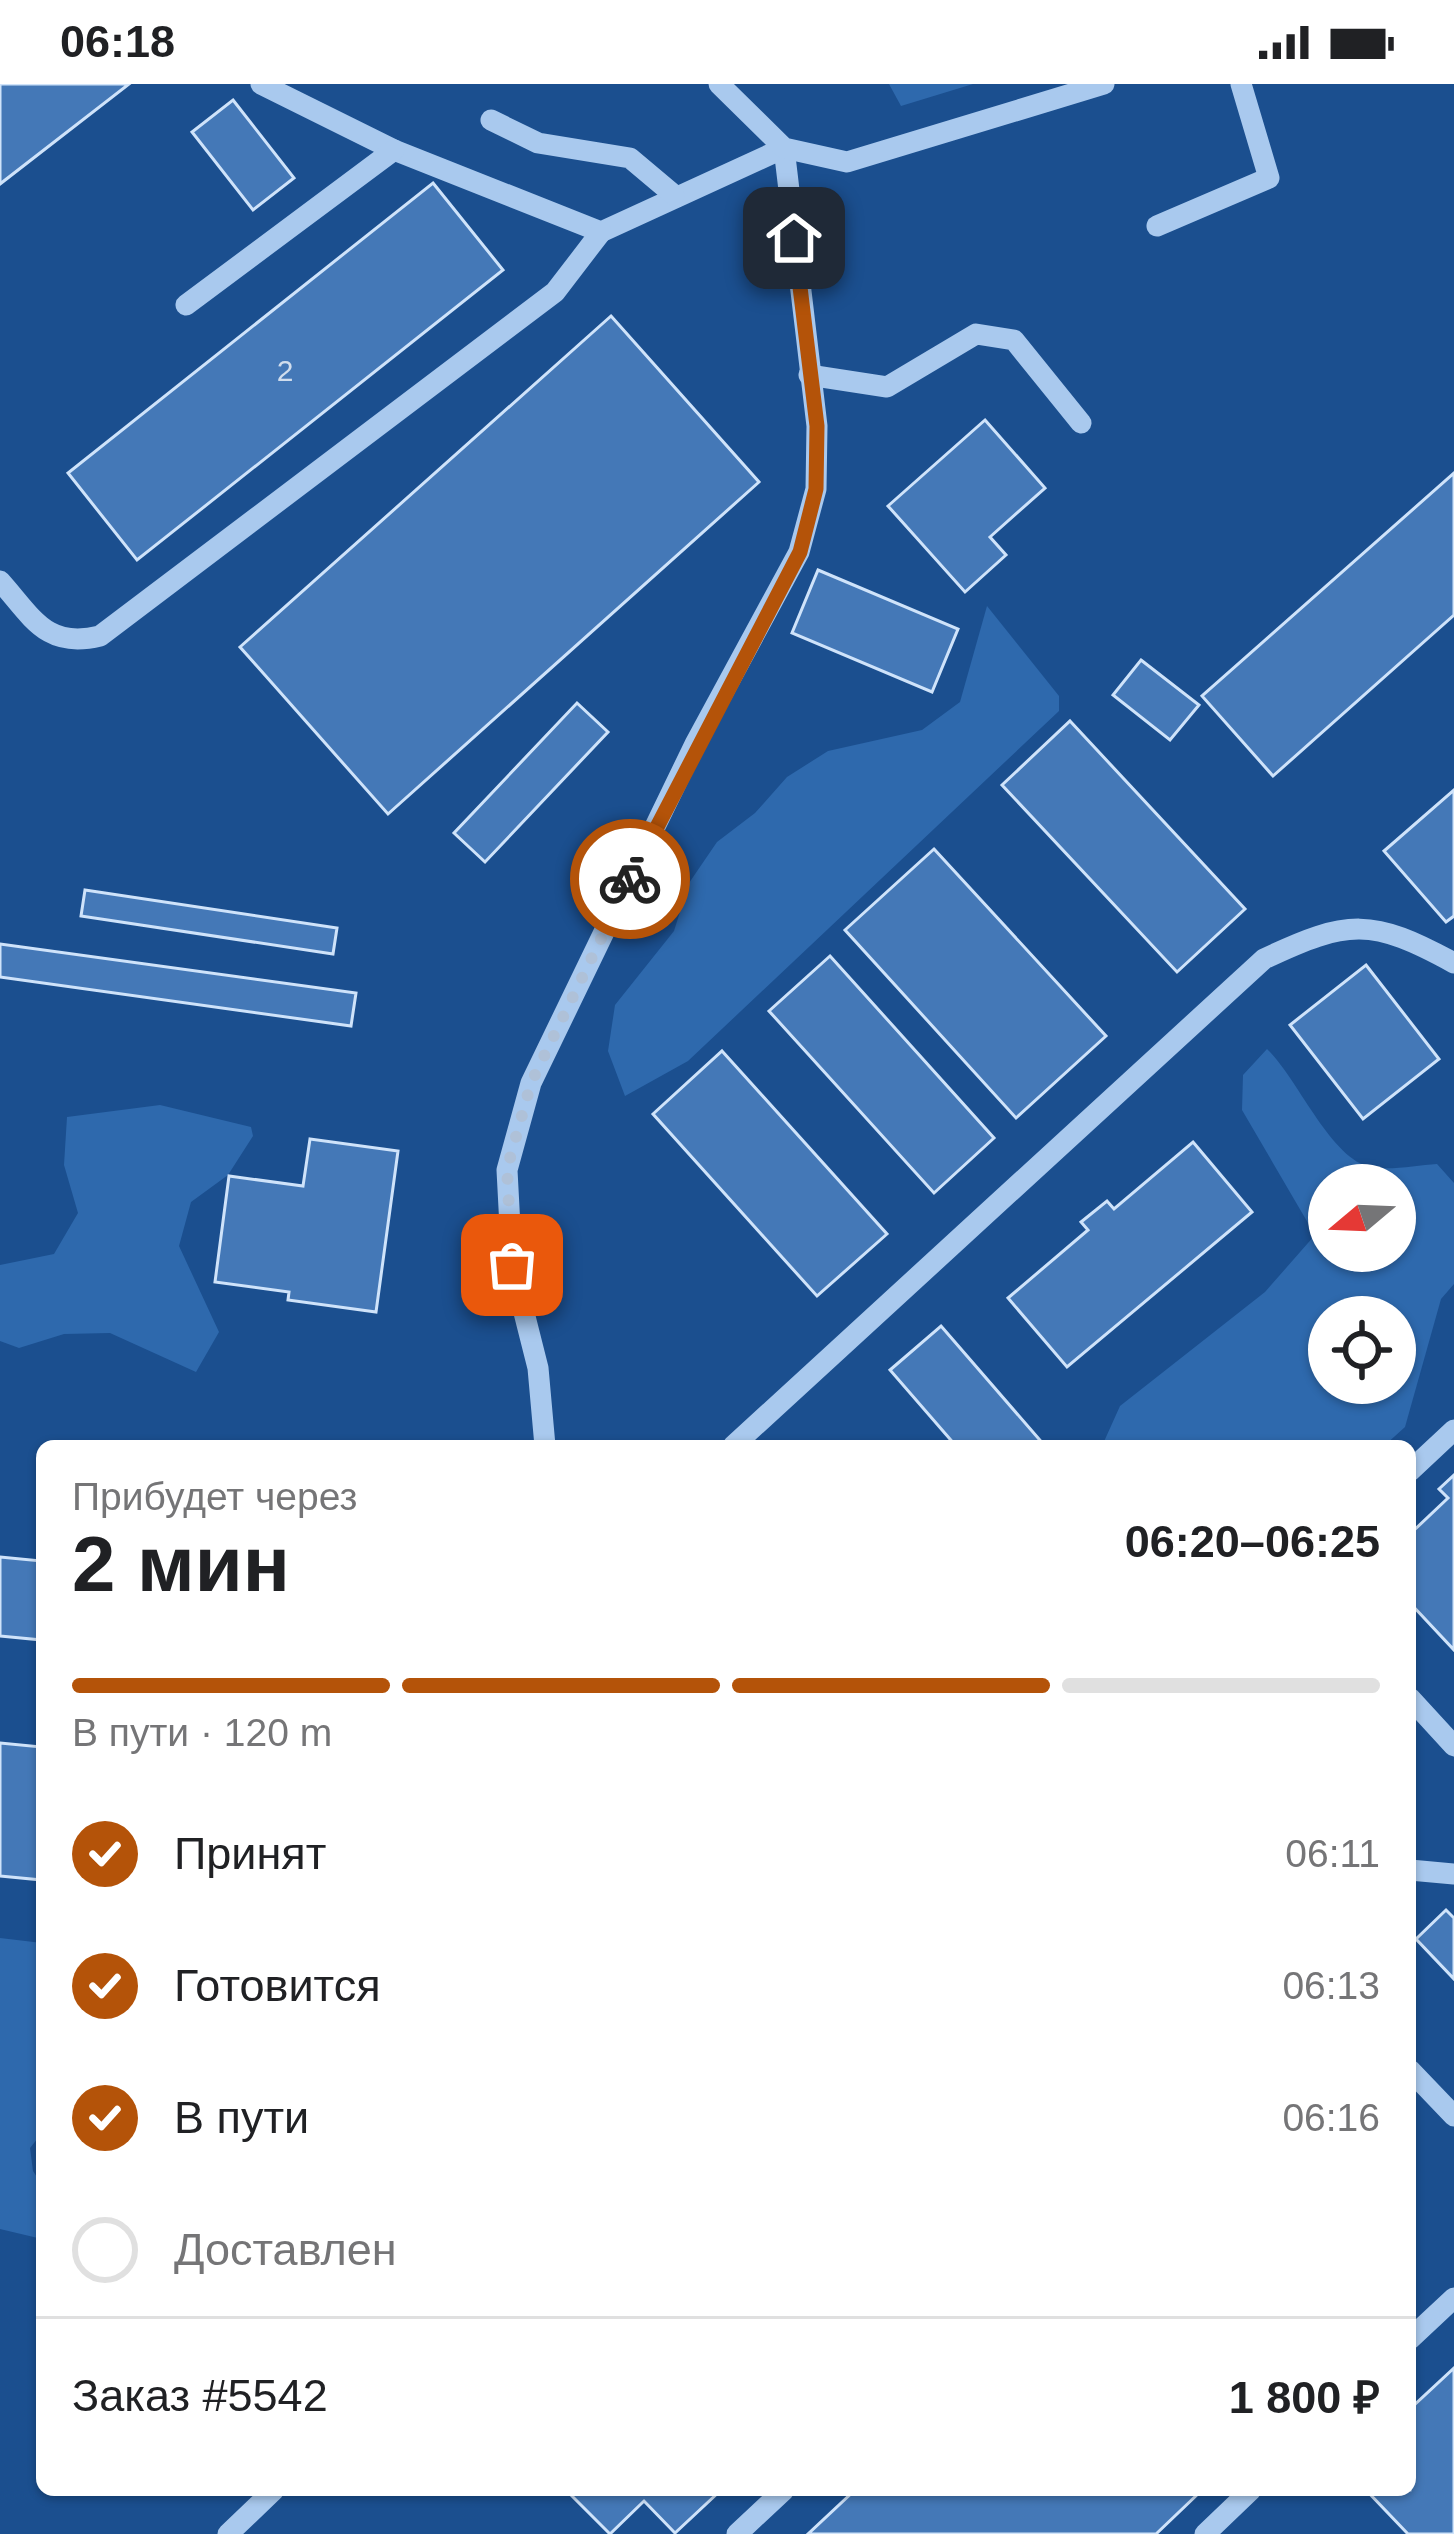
<!DOCTYPE html>
<html lang="ru">
<head>
<meta charset="utf-8">
<style>
  body { margin:0; font-family:Arial,sans-serif; background:#f2f2f2; color:#202124; height:100vh; display:flex; flex-direction:column; font-size:45px; white-space:nowrap }
  * { box-sizing:border-box; margin:0 }
  p { font-size:39px; color:#757577 }
  .icon { flex:none; width:66px; height:66px; fill:none; stroke:currentColor; stroke-width:2; stroke-linecap:round; stroke-linejoin:round }
  .map { position:relative; flex:1; overflow:hidden }
  .details { position:absolute; left:36px; top:1356px; width:1380px; height:1056px; display:flex; flex-direction:column; background:#fff; border-radius:18px; box-shadow:0 3px 9px #0004 }
  .details>* { flex:none }
  .needle { width:78px; rotate:251deg }
  .tools { position:absolute; left:1308px; top:1080px; display:grid; gap:24px }
  .tools a { display:grid; place-items:center; width:108px; height:108px; border-radius:50%; background:#fff; box-shadow:0 3px 9px #0004; font-size:60px }
  .pin { position:absolute; display:grid; place-items:center; width:102px; height:102px; color:#fff; margin:-51px; border-radius:24px; box-shadow:0 6px 18px #0006 }
  .courier { position:absolute; display:grid; place-items:center; width:120px; height:120px; margin:-60px; border:9px solid #b45309; border-radius:50%; background:#fff; color:#222; box-shadow:0 3px 15px #0007 }
  .overview em { font-style:normal; font-weight:700 }
  .overview div { display:flex; flex-direction:column-reverse }
  .overview { display:flex; align-items:center; justify-content:space-between; height:204px; padding:0 36px }
  h1 { font-size:78px; font-weight:700; line-height:90px }
  .bar { display:grid; grid-template-columns:repeat(4,1fr); gap:18px 12px; align-content:center; height:144px; padding:0 36px }
  .bar i { height:15px; border-radius:9px; background:#e0e0e0 }
  .bar .active { background:#b45309 }
  .bar p { grid-column:span 4 }
  .line { display:flex; align-items:center; gap:30px; padding:0 36px; border-top:3px solid #e0e0e0 }
  .line div { flex:1 }
  ol { padding:0 36px; list-style:none }
  li { display:flex; align-items:center; gap:36px; height:132px }
  li p { margin-inline-start:auto }
  li .icon { padding:12px; border-radius:50%; background:#b45309; color:#fff; stroke-width:4 }
  li:last-child { color:#757577 }
  li i { width:66px; height:66px; border:6px solid #e0e0e0; border-radius:50% }
  .status { display:flex; justify-content:space-between; align-items:center; height:84px; padding:0 60px; background:#fff; direction:ltr }
  .status svg { height:33px; fill:currentColor }
  .map>svg:first-child { display:block }
  .green { fill:#2e69ad; fill-rule:evenodd }
  .building { fill:#4478b7; stroke:#cfe3fa; stroke-width:3 }
  .lines { fill:none; stroke-linecap:round; stroke-linejoin:round }
  .minor { stroke:#a9c9ee; stroke-width:21 }
  .done { stroke:#afc1d8; stroke-width:12; stroke-dasharray:0 21.6 }
  .route { stroke:#b45309; stroke-width:15 }
  .labels { text-anchor:middle; stroke-width:9; stroke-linejoin:round; paint-order:stroke }
  .number-label { font-size:30px; fill:#d0dded }
</style>
</head>
<body>
<div class="status"><b>06:18</b><svg viewBox="0 0 49 12"><path d="M0 12V9h3v3zM5 12V6h3v6zM10 12V3h3v9zM15 12V0h3v12zM26 1h20v11H26zM47 4h2v5h-2z"/></svg></div>
<div class="map">
<svg width="1454" height="2450" viewBox="0 0 1454 2450">
  <rect width="100%" height="100%" fill="#1b4f8f"/>
  <g class="green">
    <polygon points="889,0 973,0 901,22"/>
    <polygon points="987,522 1059,612 1059,627 688,977 625,1012 608,967 615,921 674,847 689,799 717,758 755,729 787,693 828,667 922,646 960,618"/>
    <path d="M1267 965C1297 993 1331 1076 1371 1083 1391 1087 1417 1081 1437 1080L1454 1099V1200L1441 1215 1405 1343 1384 1362H1102L1120 1322 1265 1208 1315 1151 1242 1026 1243 991ZM1329 1101H1395V1167H1329ZM1329 1233H1395V1299H1329Z"/>
    <polygon points="160,1021 251,1043 253,1052 228,1091 191,1118 179,1162 219,1248 196,1288 110,1249 64,1250 19,1264 0,1257 0,1181 54,1170 78,1129 64,1081 67,1033"/>
    <polygon points="0,1854 42,1859 42,2049 30,2064 33,2087 42,2101 42,2155 0,2145"/>
  </g>
  <g class="building">
    <polygon points="0,0 129,0 0,100"/>
    <polygon points="233,16 294,94 253,126 192,48"/>
    <polygon points="433,99 503,186 137,476 68,389"/>
    <polygon points="611,232 759,398 388,730 240,563"/>
    <polygon points="985,336 1045,404 990,453 1006,471 965,508 888,422"/>
    <polygon points="1454,389 1454,531 1273,692 1202,612"/>
    <polygon points="818,486 958,545 932,608 792,549"/>
    <polygon points="1141,576 1199,621 1170,656 1113,611"/>
    <polygon points="577,619 608,648 485,778 454,749"/>
    <polygon points="1070,637 1245,825 1177,888 1002,701"/>
    <polygon points="1454,706 1454,832 1446,838 1384,767"/>
    <polygon points="934,765 1106,952 1016,1034 845,846"/>
    <polygon points="85,806 337,844 333,870 81,832"/>
    <polygon points="0,860 356,909 351,942 0,893"/>
    <polygon points="830,872 994,1054 934,1109 769,927"/>
    <polygon points="1366,881 1439,975 1363,1035 1290,941"/>
    <polygon points="722,967 887,1150 817,1212 653,1030"/>
    <polygon points="310,1055 398,1067 376,1228 288,1216 289,1208 215,1198 229,1092 303,1102"/>
    <polygon points="1193,1058 1252,1128 1067,1283 1008,1214 1088,1146 1081,1138 1107,1117 1114,1125"/>
    <polygon points="941,1242 1045,1362 956,1362 890,1286"/>
    <polygon points="1454,1391 1454,1566 1410,1519 1410,1450 1448,1414 1439,1405"/>
    <polygon points="0,1473 42,1477 42,1556 0,1552"/>
    <polygon points="0,1659 42,1663 42,1796 0,1792"/>
    <polygon points="1446,1826 1454,1834 1454,1895 1416,1855"/>
    <polygon points="1454,2284 1454,2450 1408,2450 1366,2406 1410,2406 1410,2325"/>
    <polygon points="566,2406 721,2406 675,2449 644,2417 610,2450"/>
    <polygon points="855,2406 1200,2406 1201,2407 1156,2450 808,2450"/>
  </g>
  <g class="lines">
    <g class="minor">
      <polyline points="261,0 394,66 601,148 784,64 817,342 816,405 799,468 695,660 531,999 507,1086 512,1181 538,1284 545,1362"/>
      <polyline points="719,0 784,64 847,78 1104,0"/>
      <polyline points="491,36 538,59 630,74 674,111"/>
      <polyline points="1157,142 1269,94 1241,0"/>
      <polyline points="186,221 394,66"/>
      <polyline points="809,291 887,303 976,250 1014,256 1081,339"/>
      <path d="M0 497C33 534 46 565 100 552L555 208 601 148"/>
      <path d="M733 1362 1264 875C1348 835 1372 834 1454 879"/>
      <polyline points="1410,1387 1454,1346"/>
      <polyline points="1410,1614 1454,1662"/>
      <polyline points="1410,1786 1454,1790"/>
      <polyline points="1410,1986 1454,2032"/>
      <polyline points="1410,2255 1454,2214"/>
      <polyline points="228,2450 274,2406"/>
      <polyline points="737,2450 784,2406"/>
      <polyline points="1205,2450 1251,2406"/>
    </g>
  </g>
  <g class="lines">
    <polyline class="done" points="512,1181 507,1085 531,999 630,795"/>
    <polyline class="route" points="630,795 800,468 816,405 817,342 794,154"/>
  </g>
  <g class="labels">
    <g class="number-label">
      <text x="285" y="297">2</text>
    </g>
  </g>
</svg>
<div class="tools">
<a><svg class="needle" viewBox="-14 -14 28 28"><path d="M0-13l5 13h-10z" fill="#e53935"/><path d="M0 13l5-13h-10z" fill="#757577"/></svg></a>
<a><svg class="icon" aria-label="locate" viewBox="0 0 24 24"><circle cx="12" cy="12" r="6"/><path d="M12 2v4M12 18v4M2 12h4M18 12h4"/></svg></a>
</div>
<div class="pin" style="left:512px;top:1181px;background:#ea580c"><svg class="icon" aria-label="bag" viewBox="0 0 24 24"><path d="M5 8h14l-1 12H6zM9 8a3 3 0 0 1 6 0"/></svg></div>
<div class="pin" style="left:794px;top:154px;background:#1f2937"><svg class="icon" aria-label="home" viewBox="0 0 24 24"><path d="M3 11l9-7 9 7M6 9v11h12V9"/></svg></div>
<div class="courier" style="left:630px;top:795px"><svg class="icon" aria-label="bike" viewBox="0 0 24 24"><circle cx="6" cy="16" r="4"/><circle cx="18" cy="16" r="4"/><path d="M6 16l4-8h5l3 8M10 8l3 8H6M13 5h3"/></svg></div>
<section class="details">
<div class="overview"><div><h1>2 мин</h1><p>Прибудет через</p></div><em>06:20–06:25</em></div>
<div class="bar"><i class="active"></i><i class="active"></i><i class="active"></i><i></i><p>В пути · 120 m</p></div>
<ol>
<li><svg class="icon" aria-label="check" viewBox="0 0 24 24"><path d="M5 12l5 5 9-10"/></svg>Принят<p>06:11</p></li>
<li><svg class="icon" aria-label="check" viewBox="0 0 24 24"><path d="M5 12l5 5 9-10"/></svg>Готовится<p>06:13</p></li>
<li><svg class="icon" aria-label="check" viewBox="0 0 24 24"><path d="M5 12l5 5 9-10"/></svg>В пути<p>06:16</p></li>
<li><i></i>Доставлен</li>
</ol>
<div class="line" style="height:156px"><div>Заказ #5542</div><b>1 800 ₽</b></div>
</section>
</div>
</body>
</html>
